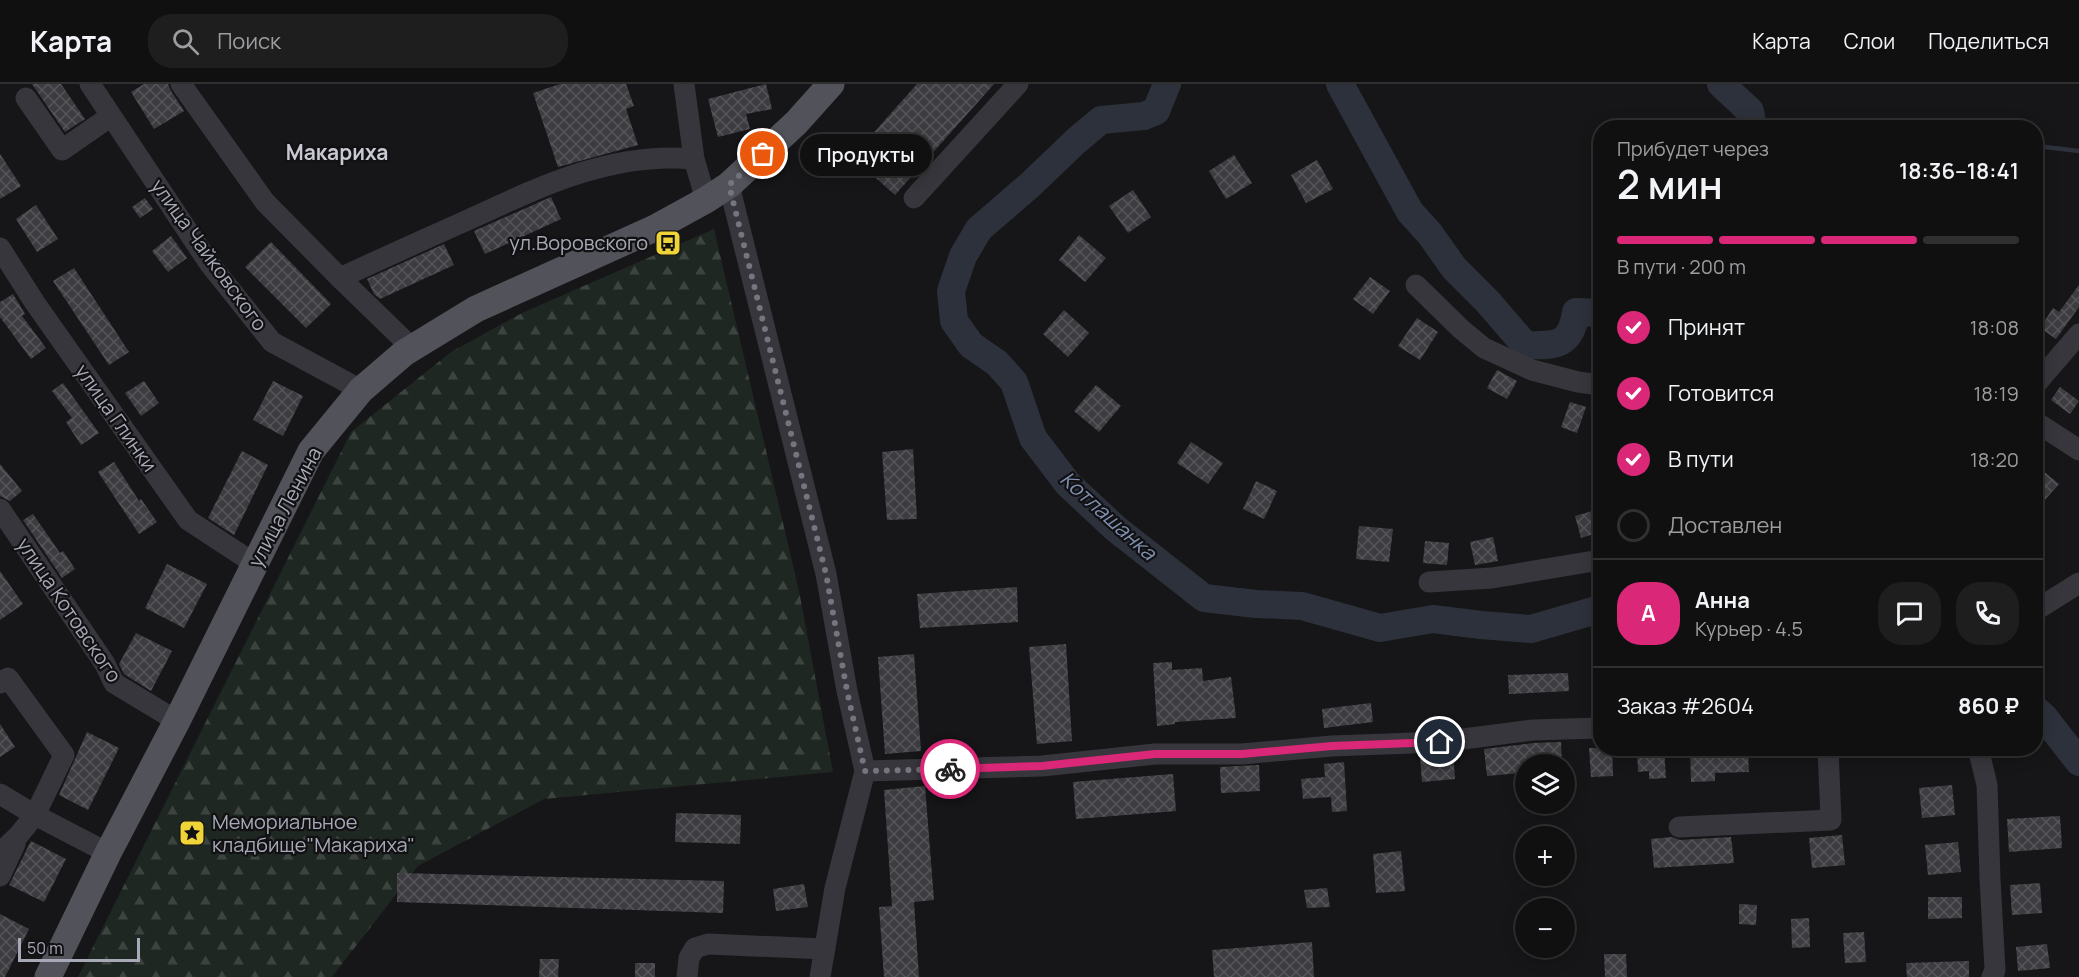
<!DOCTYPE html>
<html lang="ru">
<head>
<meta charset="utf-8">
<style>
  body { margin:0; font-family:Manrope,sans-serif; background:#1e1e1f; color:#f1f3f6; height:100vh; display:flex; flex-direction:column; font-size:22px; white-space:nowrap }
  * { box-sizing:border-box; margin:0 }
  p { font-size:20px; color:#9c9d9f }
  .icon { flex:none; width:33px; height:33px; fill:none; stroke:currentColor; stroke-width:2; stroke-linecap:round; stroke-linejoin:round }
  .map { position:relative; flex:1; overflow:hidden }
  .sheet { position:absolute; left:1593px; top:36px; width:450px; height:636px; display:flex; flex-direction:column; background:#101011; border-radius:24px; box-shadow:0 3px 15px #0003,0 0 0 2px #303031 }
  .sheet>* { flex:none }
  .controls { position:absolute; left:1515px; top:670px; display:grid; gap:12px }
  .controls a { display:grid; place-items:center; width:60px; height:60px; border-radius:50%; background:#101011; box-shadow:0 3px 15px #0003,0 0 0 2px #303031; font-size:30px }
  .scale { position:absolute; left:18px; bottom:15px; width:122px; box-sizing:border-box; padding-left:6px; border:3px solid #a7a9b7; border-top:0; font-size:16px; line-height:21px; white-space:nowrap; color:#a7a9b7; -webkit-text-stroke:4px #111012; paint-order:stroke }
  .pin { position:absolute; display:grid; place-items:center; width:51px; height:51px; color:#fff; margin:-26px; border:3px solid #fff; border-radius:50%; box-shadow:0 2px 6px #0007 }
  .courier { position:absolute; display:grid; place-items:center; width:60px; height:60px; margin:-30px; border:4px solid #db2777; border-radius:50%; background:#fff; color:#222; box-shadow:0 2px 8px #0007 }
  .bubble { position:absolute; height:42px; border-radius:21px; background:#101011; box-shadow:0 3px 15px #0003,0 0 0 2px #303031; font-size:20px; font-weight:600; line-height:42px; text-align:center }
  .head em { font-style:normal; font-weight:600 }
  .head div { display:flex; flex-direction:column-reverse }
  .head { display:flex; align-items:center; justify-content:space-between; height:102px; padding:0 24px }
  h1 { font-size:39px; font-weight:600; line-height:45px }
  .bar { display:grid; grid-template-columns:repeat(4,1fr); gap:9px 6px; align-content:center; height:72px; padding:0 24px }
  .bar i { height:8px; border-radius:4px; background:#303031 }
  .bar .active { background:#db2777 }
  .bar p { grid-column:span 4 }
  .line { display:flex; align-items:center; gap:15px; padding:0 24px; border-top:2px solid #303031 }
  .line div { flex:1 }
  .round { display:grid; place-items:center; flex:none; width:63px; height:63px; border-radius:24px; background:#1e1e1f }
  ol { padding:0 24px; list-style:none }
  li { display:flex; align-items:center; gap:18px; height:66px }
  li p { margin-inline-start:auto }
  li .icon { padding:6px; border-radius:50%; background:#db2777; color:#fff; stroke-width:4 }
  li:last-child { color:#9c9d9f }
  li i { width:33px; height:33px; border:3px solid #303031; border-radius:50% }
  header { display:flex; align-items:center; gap:36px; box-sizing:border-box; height:84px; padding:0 30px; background:#101011; border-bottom:2px solid #303031 }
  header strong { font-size:28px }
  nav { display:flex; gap:33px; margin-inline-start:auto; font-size:21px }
  .search { width:420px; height:54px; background:#1e1e1f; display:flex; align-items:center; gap:15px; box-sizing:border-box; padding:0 21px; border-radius:24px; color:#9c9d9f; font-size:22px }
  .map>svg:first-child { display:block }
  .forest { fill:url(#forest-firs) }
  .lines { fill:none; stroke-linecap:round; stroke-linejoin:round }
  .stream { stroke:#2c313b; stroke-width:4.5 }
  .river { stroke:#2c313b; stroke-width:28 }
  .building { fill:url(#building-cross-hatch) }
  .minor { stroke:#36363c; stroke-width:21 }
  .major { stroke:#52525b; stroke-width:27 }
  .done { stroke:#74757f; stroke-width:6; stroke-dasharray:0 10.8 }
  .route { stroke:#db2777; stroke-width:8 }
  .labels { text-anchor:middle; stroke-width:4.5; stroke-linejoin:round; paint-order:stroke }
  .poi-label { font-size:20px; fill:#a7a9b7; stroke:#111012; text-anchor:end }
  .street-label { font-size:20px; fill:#a7a9b7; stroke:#111012 }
  .neighbourhood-label { font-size:21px; font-weight:bold; fill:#c8c9d3; stroke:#111012 }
  .water-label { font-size:21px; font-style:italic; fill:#7f90b1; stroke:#111012 }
</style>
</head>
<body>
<header>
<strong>Карта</strong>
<div class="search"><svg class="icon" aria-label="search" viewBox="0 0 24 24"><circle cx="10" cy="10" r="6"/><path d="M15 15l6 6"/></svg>Поиск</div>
<nav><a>Карта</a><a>Слои</a><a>Поделиться</a></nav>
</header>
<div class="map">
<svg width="2079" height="893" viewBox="0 0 2079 893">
  <defs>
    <pattern id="forest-firs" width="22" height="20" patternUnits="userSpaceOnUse" patternTransform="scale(1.5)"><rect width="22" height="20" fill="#1f2722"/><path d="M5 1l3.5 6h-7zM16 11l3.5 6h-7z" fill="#3d4440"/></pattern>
    <pattern id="building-cross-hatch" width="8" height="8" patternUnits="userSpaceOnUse" patternTransform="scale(1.5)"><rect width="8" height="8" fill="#3d3d41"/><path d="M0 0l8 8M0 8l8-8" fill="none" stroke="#56565a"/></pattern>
  </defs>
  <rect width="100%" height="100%" fill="#161517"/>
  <polygon class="forest" points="714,145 799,507 833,688 544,715 418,782 332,893 78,893 351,348 451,268 522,229"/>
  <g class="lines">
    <polyline class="stream" points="2036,62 2079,67"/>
    <g class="river">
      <polyline points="1167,0 1156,27 1144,32 1101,36 1076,57 1030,101 979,145 963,172 951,207 954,237 971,261 997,279 1014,298 1033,354 1068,400 1115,444 1204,514 1256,520 1302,522 1380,544 1433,535 1481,541 1531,545 1600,525"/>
      <path d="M1340 0 1410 128 1430 150 1454 184 1488 218 1525 261C1556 262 1571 262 1576 228L1600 229"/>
      <polyline points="1721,0 1750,27 1753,44"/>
      <polyline points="2036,626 2044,633 2079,678"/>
    </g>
  </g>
  <g class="building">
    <polygon points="32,0 61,0 85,35 65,48"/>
    <polygon points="144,0 168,0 171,7 184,27 154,45 131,8"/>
    <polygon points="560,0 626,0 634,22 626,25 638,61 558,83 533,9"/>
    <polygon points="766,0 772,25 746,30 750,45 718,53 708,15"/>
    <polygon points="917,0 994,0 895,111 852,73"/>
    <polygon points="0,70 21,102 0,115"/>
    <polygon points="1234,71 1252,99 1226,115 1209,87"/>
    <polygon points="1317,76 1333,105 1306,119 1291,91"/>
    <polygon points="1133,106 1151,133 1128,149 1109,122"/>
    <polygon points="551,113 561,135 485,170 474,147"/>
    <polygon points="145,114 153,125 140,134 132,123"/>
    <polygon points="36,121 58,155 37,168 16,135"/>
    <polygon points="1079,151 1106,174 1085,198 1059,176"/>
    <polygon points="171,152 187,174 168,188 152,167"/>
    <polygon points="271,158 331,220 306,244 245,183"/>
    <polygon points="444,160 454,181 380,215 374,210 367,195"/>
    <polygon points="74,184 129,268 109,281 53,197"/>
    <polygon points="1370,193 1390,207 1373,230 1353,215"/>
    <polygon points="2079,201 2079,223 2056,255 2040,244 2053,224 2059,228"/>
    <polygon points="13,210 25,230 22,232 46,264 31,275 0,233 0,218"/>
    <polygon points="1064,226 1089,249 1068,273 1043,250"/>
    <polygon points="1417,234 1438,248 1420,276 1398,262"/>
    <polygon points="1497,286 1517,297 1507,315 1487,304"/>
    <polygon points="144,297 159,319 141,332 125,309"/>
    <polygon points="273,297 303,312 283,352 253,336"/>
    <polygon points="63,299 99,349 81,361 66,338 72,334 52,307"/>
    <polygon points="1096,301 1121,322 1099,348 1074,327"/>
    <polygon points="2060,303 2079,317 2070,330 2051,316"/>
    <polygon points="1570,318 1586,323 1577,349 1561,343"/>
    <polygon points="1191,358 1223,379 1208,400 1177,379"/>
    <polygon points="913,365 917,435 887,436 882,368"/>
    <polygon points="242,367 268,381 234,451 208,434"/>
    <polygon points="114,378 139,417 141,415 157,438 139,450 98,388"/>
    <polygon points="0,380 22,407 10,417 0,412"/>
    <polygon points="2042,386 2059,400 2043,418 2036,412 2036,393"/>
    <polygon points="1256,397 1277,407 1264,435 1243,425"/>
    <polygon points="1596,426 1600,448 1581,454 1575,432"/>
    <polygon points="33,430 60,469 63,467 75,485 62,494 23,436"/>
    <polygon points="1359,442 1393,445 1389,478 1356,475"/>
    <polygon points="1493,453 1498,477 1475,481 1470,458"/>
    <polygon points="1425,457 1449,459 1447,481 1423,479"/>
    <polygon points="167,480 207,500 184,544 145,524"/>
    <polygon points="0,487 23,520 0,536"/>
    <polygon points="1017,503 1018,538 920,544 917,510"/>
    <polygon points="136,549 172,567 151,607 124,590 119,580"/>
    <polygon points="1066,560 1072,657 1037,660 1029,563"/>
    <polygon points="914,570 921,667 885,670 878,573"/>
    <polygon points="1172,578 1172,586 1202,584 1203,597 1231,593 1236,634 1175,638 1175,640 1157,642 1153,579"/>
    <polygon points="1568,589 1569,607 1509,610 1508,591"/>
    <polygon points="1371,619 1373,638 1324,644 1322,625"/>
    <polygon points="0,640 15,663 0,673"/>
    <polygon points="87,648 119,664 88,726 59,711"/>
    <polygon points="1561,658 1562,681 1519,681 1520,689 1487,692 1484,665 1534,659"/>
    <polygon points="1589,664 1612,664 1613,692 1591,693"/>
    <polygon points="1637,664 1664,664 1666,694 1649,695 1649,687 1638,688"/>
    <polygon points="1690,664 1714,664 1714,668 1748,668 1749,688 1715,689 1715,697 1691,698"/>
    <polygon points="1453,669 1455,695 1422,698 1420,672"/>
    <polygon points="1344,678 1347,727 1332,728 1331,713 1303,715 1301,695 1325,693 1324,680"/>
    <polygon points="1259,681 1260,707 1221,709 1220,683"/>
    <polygon points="1173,690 1176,727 1076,735 1073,698"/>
    <polygon points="1952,701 1955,731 1922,734 1919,704"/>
    <polygon points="925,702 934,816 914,818 919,893 884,893 879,823 892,822 884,706"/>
    <polygon points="676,729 741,731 740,760 675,758"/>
    <polygon points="2060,732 2062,764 2009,768 2007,735"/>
    <polygon points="1842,751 1845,781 1812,784 1809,754"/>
    <polygon points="1672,753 1680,756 1731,753 1734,779 1654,784 1651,755"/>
    <polygon points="31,757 66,775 44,818 9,801"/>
    <polygon points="1958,758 1961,788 1928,791 1925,761"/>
    <polygon points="1401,767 1405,807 1376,809 1373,770"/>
    <polygon points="397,789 724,797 723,829 397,818"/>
    <polygon points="2040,799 2042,829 2012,831 2010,801"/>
    <polygon points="804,800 808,823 776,827 773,805"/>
    <polygon points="1327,804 1330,823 1307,824 1304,806"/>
    <polygon points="1928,813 1962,813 1962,834 1928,835"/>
    <polygon points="1739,820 1757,821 1756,841 1739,840"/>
    <polygon points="0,830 29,845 5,893 0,893"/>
    <polygon points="1809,834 1810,863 1792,864 1791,835"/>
    <polygon points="1864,848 1866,878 1845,879 1843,849"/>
    <polygon points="1312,858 1314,893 1214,893 1212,866"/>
    <polygon points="2047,860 2050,884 2018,887 2016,863"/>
    <polygon points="1604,870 1626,870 1627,893 1605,893"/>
    <polygon points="540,875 559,875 558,893 539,893"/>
    <polygon points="1969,877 1969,893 1907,893 1906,879"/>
    <rect x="635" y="879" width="20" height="14"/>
  </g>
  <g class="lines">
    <g class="minor">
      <polyline points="90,0 209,179 272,258 361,306"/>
      <polyline points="181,0 265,118 340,194"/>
      <polyline points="684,0 694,75 706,116"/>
      <polyline points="26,14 62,66 111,32"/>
      <polyline points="729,101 826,490 847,607 865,687 835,804 820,893"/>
      <polyline points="914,114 1018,0"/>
      <polyline points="0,164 35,219 188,436 255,480"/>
      <polyline points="1416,201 1461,245 1484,264 1532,286 1578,298 1600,301"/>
      <path d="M412 264 340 194C383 174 427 154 470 135 541 102 614 67 694 75"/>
      <polyline points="2036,300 2079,250"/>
      <polyline points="2036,338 2079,366"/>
      <polyline points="0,425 105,580 114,599 177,637"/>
      <polyline points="1429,498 1492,494 1600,476"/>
      <polyline points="2036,526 2079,499"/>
      <polyline points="0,599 8,594 64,671 35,731 18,752 0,769"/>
      <polyline points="1978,664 1987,701 1990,795 1995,886 1992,893"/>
      <polyline points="865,687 1042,682 1155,670 1242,670 1332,662 1440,658 1533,646 1600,644"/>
      <polyline points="0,710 35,731 108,769"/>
      <polyline points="1679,743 1831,736 1828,664"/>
      <polyline points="0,792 15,760"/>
      <polyline points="687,893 689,874 695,864 708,860 825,865"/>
    </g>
    <polyline class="major" points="48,893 108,769 177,637 311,367 361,306 404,269 476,225 655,144 706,116 729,101 796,39 831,0"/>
  </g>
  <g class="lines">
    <polyline class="done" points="763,70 729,101 826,490 847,607 865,687 950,685"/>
    <polyline class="route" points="950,685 1042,682 1155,670 1242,670 1332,662 1440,658"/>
  </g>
  <defs>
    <g id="bus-square" transform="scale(1.35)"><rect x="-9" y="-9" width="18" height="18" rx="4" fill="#eed437" stroke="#111012"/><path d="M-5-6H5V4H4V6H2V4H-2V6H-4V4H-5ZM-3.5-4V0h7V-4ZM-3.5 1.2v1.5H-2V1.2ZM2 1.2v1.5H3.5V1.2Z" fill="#111"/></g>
    <g id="sight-square" transform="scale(1.35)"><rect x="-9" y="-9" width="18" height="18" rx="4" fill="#eed437" stroke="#111012"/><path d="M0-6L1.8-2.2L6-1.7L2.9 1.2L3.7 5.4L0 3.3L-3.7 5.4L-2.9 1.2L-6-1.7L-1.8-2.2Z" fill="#111"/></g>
  </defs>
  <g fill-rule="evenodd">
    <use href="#bus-square" x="668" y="159"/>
    <use href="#sight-square" x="192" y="749"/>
  </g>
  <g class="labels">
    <g class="poi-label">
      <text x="648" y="166">ул.Воровского</text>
      <text x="212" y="745" text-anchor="start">Мемориальное<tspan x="212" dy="23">кладбище"Макариха"</tspan></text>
    </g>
    <g class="street-label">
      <text transform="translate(209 171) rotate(54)" y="7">улица Чайковского</text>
      <text transform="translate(116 334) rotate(55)" y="7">улица Глинки</text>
      <text transform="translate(285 423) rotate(-62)" y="7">улица Ленина</text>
      <text transform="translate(69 526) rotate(56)" y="7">улица Котовского</text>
    </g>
    <g class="neighbourhood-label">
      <text x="337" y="76">Макариха</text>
    </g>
    <g class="water-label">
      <text transform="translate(1108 432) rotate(42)" y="7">Котлашанка</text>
    </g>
  </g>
</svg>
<div class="controls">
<a><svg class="icon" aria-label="layers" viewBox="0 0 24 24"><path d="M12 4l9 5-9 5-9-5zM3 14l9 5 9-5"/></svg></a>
<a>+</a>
<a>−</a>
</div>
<div class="scale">50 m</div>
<div class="pin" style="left:763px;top:70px;background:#ea580c"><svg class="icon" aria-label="bag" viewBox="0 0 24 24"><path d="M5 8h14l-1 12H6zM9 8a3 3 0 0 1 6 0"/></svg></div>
<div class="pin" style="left:1440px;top:658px;background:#1f2937"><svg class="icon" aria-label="home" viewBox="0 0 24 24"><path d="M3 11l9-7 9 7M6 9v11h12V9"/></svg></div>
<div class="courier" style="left:950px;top:685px"><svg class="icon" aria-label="bike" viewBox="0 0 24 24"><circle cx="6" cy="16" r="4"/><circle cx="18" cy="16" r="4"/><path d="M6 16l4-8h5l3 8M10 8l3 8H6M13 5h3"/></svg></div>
<div class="bubble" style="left:800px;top:50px;width:132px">Продукты</div>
<section class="sheet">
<div class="head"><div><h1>2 мин</h1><p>Прибудет через</p></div><em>18:36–18:41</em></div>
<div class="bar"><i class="active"></i><i class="active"></i><i class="active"></i><i></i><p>В пути · 200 m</p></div>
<ol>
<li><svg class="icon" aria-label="check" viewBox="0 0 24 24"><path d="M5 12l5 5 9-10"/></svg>Принят<p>18:08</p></li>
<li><svg class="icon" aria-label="check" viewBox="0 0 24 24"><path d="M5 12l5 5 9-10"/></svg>Готовится<p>18:19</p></li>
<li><svg class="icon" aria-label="check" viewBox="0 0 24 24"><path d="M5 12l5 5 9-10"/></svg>В пути<p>18:20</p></li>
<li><i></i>Доставлен</li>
</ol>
<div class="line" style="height:108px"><b class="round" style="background:#db2777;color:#fff">А</b><div><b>Анна</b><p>Курьер · 4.5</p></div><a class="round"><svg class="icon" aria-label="chat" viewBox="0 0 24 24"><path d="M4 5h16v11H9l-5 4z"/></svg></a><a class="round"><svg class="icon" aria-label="phone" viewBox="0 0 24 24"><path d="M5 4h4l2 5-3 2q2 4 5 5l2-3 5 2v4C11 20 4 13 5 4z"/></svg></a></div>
<div class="line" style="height:78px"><div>Заказ #2604</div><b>860 ₽</b></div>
</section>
</div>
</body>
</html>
